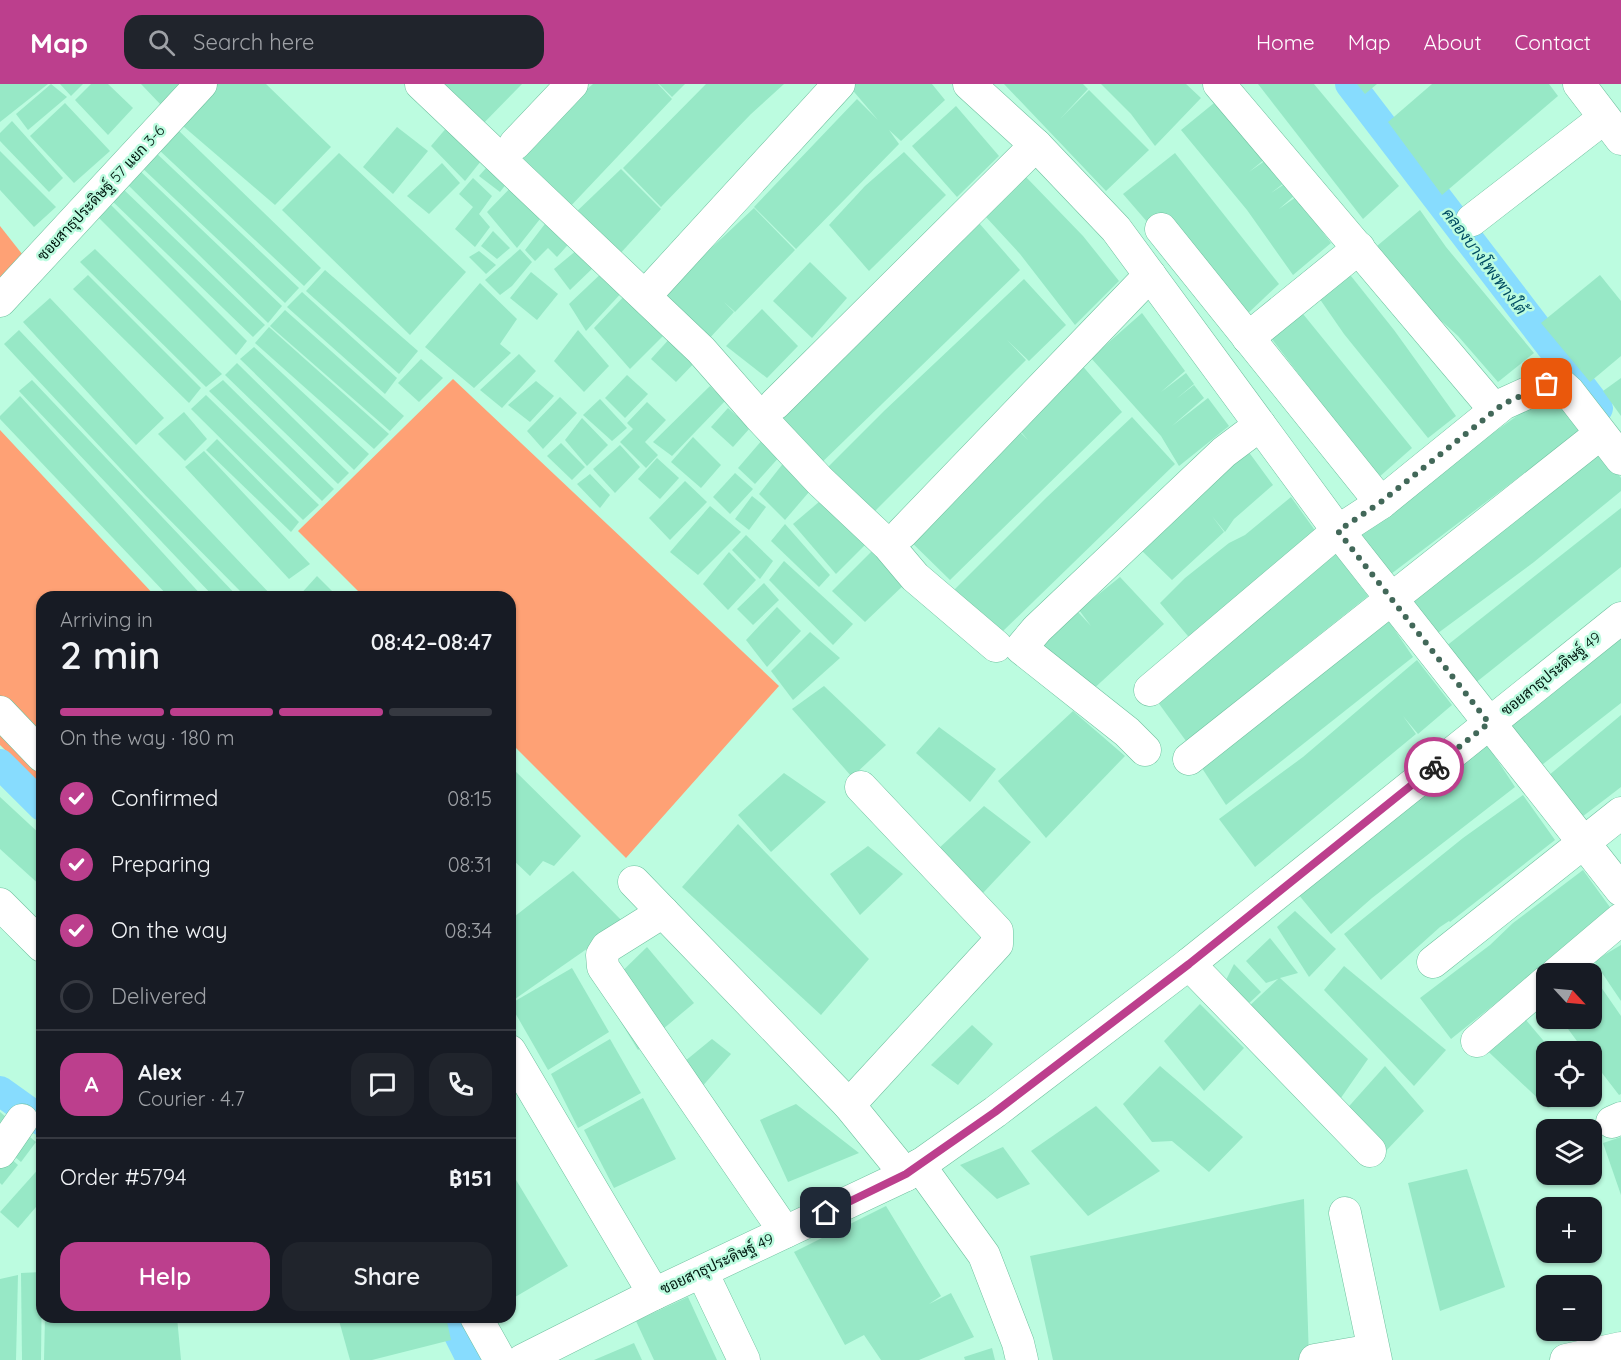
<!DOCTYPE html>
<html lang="en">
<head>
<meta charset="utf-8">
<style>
  body { margin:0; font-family:Quicksand,Sarabun,sans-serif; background:#20242c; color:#f1f3f6; height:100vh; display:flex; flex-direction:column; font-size:22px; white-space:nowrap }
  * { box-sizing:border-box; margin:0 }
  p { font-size:20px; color:#9ea1a6 }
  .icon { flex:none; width:33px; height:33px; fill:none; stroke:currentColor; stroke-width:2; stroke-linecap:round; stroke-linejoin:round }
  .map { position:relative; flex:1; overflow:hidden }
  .drawer { position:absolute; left:36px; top:507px; width:480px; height:732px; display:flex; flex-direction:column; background:#171b24; border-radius:18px; box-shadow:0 2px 4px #0004 }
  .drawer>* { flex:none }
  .needle { width:39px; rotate:116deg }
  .tools { position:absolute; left:1536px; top:879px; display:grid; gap:12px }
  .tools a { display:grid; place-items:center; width:66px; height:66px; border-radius:12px; background:#171b24; box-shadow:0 2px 4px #0004; font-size:30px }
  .pin { position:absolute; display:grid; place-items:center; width:51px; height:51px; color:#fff; margin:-26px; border-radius:12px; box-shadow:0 3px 9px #0006 }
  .courier { position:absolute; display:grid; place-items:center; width:60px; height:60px; margin:-30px; border:4px solid #bc3f8d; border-radius:50%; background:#fff; color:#222; box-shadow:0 2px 8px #0007 }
  .overview em { font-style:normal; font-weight:600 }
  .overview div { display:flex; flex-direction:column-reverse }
  .overview { display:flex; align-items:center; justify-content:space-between; height:102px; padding:0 24px }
  h1 { font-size:39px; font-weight:600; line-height:45px }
  .bar { display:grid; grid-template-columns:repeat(4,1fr); gap:9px 6px; align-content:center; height:72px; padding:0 24px }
  .bar i { height:8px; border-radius:4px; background:#363941 }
  .bar .on { background:#bc3f8d }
  .bar p { grid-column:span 4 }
  .line { display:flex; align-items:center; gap:15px; padding:0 24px; border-top:2px solid #363941 }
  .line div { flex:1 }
  .round { display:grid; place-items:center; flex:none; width:63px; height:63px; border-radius:18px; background:#20242c }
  ol { padding:0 24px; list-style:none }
  li { display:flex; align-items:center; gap:18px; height:66px }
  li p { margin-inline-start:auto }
  li .icon { padding:6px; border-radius:50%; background:#bc3f8d; color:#fff; stroke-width:4 }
  li:last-child { color:#9ea1a6 }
  li i { width:33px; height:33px; border:3px solid #363941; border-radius:50% }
  .cta { display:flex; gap:12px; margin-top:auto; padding:12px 24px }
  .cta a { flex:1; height:69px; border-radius:18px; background:#bc3f8d; color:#fff; font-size:24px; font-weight:600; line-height:69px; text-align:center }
  .cta a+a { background:#20242c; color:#f1f3f6 }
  header { display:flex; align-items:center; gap:36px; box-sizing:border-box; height:84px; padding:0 30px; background:#bc3f8d; color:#fff }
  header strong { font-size:28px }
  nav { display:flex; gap:33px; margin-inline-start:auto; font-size:21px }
  .search { width:420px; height:54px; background:#20242c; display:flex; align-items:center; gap:15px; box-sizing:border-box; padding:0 21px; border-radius:18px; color:#9ea1a6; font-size:22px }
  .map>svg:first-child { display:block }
  .green { fill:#fea175 }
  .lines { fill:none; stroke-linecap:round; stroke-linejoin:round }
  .canal { stroke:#87dcfe; stroke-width:30 }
  .building { fill:#97e8c6 }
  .minor-casing { stroke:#6fc09f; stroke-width:33 }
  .minor { stroke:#fff; stroke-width:32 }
  .done { stroke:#426859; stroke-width:6; stroke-dasharray:0 10.8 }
  .route { stroke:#bc3f8d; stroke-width:8 }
  .labels { text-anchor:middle; stroke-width:5; stroke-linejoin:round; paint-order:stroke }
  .street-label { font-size:15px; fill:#011910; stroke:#bcfce0 }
  .water-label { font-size:16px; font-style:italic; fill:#004c63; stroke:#bcfce0 }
</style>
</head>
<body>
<header>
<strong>Map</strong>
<div class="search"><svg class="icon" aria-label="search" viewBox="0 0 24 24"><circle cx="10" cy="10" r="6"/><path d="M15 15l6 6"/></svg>Search here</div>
<nav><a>Home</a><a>Map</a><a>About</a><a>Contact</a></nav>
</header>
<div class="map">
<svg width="1621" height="1276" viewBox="0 0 1621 1276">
  <rect width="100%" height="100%" fill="#bcfce0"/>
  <g class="green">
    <polygon points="0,142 26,175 0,202"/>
    <polygon points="453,295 779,602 626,774 510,658 510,513 364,513 298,447"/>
    <polygon points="0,346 156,513 42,513 42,695 38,698 0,661"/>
  </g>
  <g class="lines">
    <g class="canal">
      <polyline points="1350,0 1598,324"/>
      <polyline points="0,680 42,722"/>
      <polyline points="0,1007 42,1037"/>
      <polyline points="450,1233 469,1271"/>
    </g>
  </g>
  <g class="building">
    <polygon points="0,0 48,0 0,38"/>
    <polygon points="51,0 67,13 28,46 16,30"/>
    <polygon points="60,0 83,0 71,12"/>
    <polygon points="91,0 108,0 133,24 108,51 75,16"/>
    <polygon points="141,0 184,0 162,22"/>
    <polygon points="211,0 266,0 331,63 275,121 176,36"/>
    <polygon points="434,0 522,0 476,47"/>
    <polygon points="593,0 658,0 672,15 566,127 515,75 560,28"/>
    <polygon points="659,0 685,0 672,13"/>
    <polygon points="706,0 784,0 751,30 661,123 623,84"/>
    <polygon points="851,0 932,0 945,16 901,57 889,46 899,60 796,165 754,123 857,15 878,36 849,2"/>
    <polygon points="1004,0 1083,0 1088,5 1060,35 1089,6 1149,66 1106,107"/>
    <polygon points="1101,0 1186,0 1201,14 1155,62 1131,30"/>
    <polygon points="1258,0 1314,0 1399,102 1363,135"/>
    <polygon points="1357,0 1377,0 1365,10"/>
    <polygon points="1432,0 1549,0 1558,12 1442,111 1388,38"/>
    <polygon points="1219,15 1265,75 1249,88 1266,76 1284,99 1271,109 1286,99 1295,111 1279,125 1296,113 1331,159 1293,191 1247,126 1181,46"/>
    <polygon points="65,19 110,67 74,99 30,52"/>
    <polygon points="956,22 999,72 957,113 912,62"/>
    <polygon points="12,37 63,94 49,108 0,57 0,49"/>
    <polygon points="448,42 485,72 465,97 431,62"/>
    <polygon points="175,43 321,184 304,202 157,64"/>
    <polygon points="397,43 428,67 393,110 363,83"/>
    <polygon points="0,67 56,123 34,143 0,106"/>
    <polygon points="154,67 299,204 285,219 138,80"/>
    <polygon points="904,68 946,111 869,187 829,141 865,102"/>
    <polygon points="339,69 466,188 410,251 282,126"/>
    <polygon points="1175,69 1279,200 1243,234 1155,147 1123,110"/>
    <polygon points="494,75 510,95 500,108 479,92"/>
    <polygon points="442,79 460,99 429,130 407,112"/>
    <polygon points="138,85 282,222 268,239 124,97"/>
    <polygon points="621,85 661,125 617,173 572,132"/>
    <polygon points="1026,93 1083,152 1119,197 1075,241 1020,170 985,132"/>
    <polygon points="473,94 492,112 479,130 490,143 475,163 455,145 473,123 459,110"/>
    <polygon points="516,98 530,124 540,135 517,164 487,128"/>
    <polygon points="121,103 265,241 253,253 108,113"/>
    <polygon points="109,119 247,257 236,271 96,131"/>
    <polygon points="754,124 795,166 735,228 724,218 734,228 706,258 659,213"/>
    <polygon points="1420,126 1446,163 1534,269 1498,298 1458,252 1425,222 1409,198 1386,177 1377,162"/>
    <polygon points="551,132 574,154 557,173 548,164 535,177 525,166"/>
    <polygon points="979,139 1020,186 813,387 770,341"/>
    <polygon points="493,147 510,164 497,175 481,162"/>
    <polygon points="583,161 596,181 570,206 554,185"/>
    <polygon points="95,165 222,290 206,303 80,178"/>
    <polygon points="520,165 532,178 512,202 500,211 485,196"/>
    <polygon points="479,167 496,181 486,190 469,173"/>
    <polygon points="810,178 847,214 812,254 773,217"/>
    <polygon points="606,185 625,205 586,247 569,220"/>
    <polygon points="325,186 418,267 399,290 306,207"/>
    <polygon points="1347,187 1394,246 1456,332 1428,354 1344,250 1317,211"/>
    <polygon points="531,188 558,210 537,236 510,214"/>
    <polygon points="88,191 201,304 189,319 73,205"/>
    <polygon points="1600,191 1621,217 1621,272 1590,298 1541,239"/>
    <polygon points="1024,195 1066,241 1029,277 1007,256 1026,276 867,435 824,387 884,327"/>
    <polygon points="480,199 517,235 500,260 511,269 474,304 425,263"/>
    <polygon points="630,206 668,247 630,285 594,244"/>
    <polygon points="302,208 397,294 385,310 287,223"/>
    <polygon points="50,214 164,334 136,361 23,238"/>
    <polygon points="762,225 798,262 767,294 726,262"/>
    <polygon points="1299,225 1412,364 1378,394 1268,250"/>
    <polygon points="285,226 404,332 390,347 270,242"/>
    <polygon points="1142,229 1185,287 1161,308 1186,289 1194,300 1176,315 1194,301 1204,314 1172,342 1208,314 1229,342 1179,382 1161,352 1091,274"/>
    <polygon points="269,243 389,350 374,365 255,259"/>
    <polygon points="19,246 273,513 246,513 146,412 4,260"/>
    <polygon points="578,246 609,282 584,308 554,277"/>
    <polygon points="672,252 698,275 676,298 651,275"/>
    <polygon points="254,263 369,370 354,386 240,275"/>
    <polygon points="519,270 536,287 502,324 480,306"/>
    <polygon points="421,275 443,294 419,318 398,299"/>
    <polygon points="237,279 349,389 338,400 225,291"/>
    <polygon points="1080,279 1122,328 950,496 902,449 1016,344 1028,356 1016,342"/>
    <polygon points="627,291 648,310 625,334 605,314"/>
    <polygon points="1621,294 1621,332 1603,307"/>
    <polygon points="32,296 238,513 214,513 19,307"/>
    <polygon points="223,296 334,405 322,417 209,307"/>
    <polygon points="536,297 554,312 530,338 508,321"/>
    <polygon points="710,302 725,317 672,372 653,358"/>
    <polygon points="1552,307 1581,346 1387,493 1354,448"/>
    <polygon points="206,311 319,421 303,436 191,325"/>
    <polygon points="20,312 203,513 169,513 0,335 0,332"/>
    <polygon points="560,313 577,329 543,365 527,347"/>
    <polygon points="600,315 627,344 612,357 583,331"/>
    <polygon points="647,318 666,336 645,358 658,371 646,384 620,358 633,345 627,339"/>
    <polygon points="728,324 750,344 733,363 711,343"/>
    <polygon points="184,328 207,355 185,377 158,350"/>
    <polygon points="1132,333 1175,380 1001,549 954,506 1046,414"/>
    <polygon points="582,334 608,361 587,382 565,356"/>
    <polygon points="693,353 721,381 701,404 671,378"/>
    <polygon points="217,355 299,438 291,448 206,366"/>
    <polygon points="763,355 781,371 755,400 738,384"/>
    <polygon points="561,359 585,383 572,396 547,372"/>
    <polygon points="620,361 640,383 615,409 593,385"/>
    <polygon points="1597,363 1621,394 1621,407 1534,478 1434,552 1407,509"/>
    <polygon points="204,367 310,480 289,495 185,383"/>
    <polygon points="1248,367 1273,401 1234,435 1225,448 1212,432 1224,448 1172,496 1141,466 1174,431"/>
    <polygon points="657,374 679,394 660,415 638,395"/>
    <polygon points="785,377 815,401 785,436 759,410"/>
    <polygon points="735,389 753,405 730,430 713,413"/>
    <polygon points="590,390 610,411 600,424 577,400"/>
    <polygon points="685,397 707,418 670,456 649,434"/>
    <polygon points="752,412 766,423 749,446 735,435"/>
    <polygon points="826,412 871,455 836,490 793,440"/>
    <polygon points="1291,413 1319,452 1193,558 1160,519 1185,494 1229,459 1245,451"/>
    <polygon points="710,422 741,448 698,491 670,468"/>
    <polygon points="1621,424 1621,483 1474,600 1445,563"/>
    <polygon points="785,440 830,491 819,503 771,457"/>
    <polygon points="746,451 773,477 760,495 732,466"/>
    <polygon points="877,462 908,497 865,538 832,507"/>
    <polygon points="729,468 756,496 728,526 703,500"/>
    <polygon points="1334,468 1368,512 1186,657 1152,610"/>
    <polygon points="784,477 853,540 833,561 769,496"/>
    <polygon points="317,492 338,513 298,513"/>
    <polygon points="1120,493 1164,540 1089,609 1037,563 1078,528 1091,542 1079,526"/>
    <polygon points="764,499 779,516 753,541 737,525"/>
    <polygon points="777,523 801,547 767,583 746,556"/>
    <polygon points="1384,530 1413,573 1226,721 1198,678"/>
    <polygon points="810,548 840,574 793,616 771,587"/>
    <polygon points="1621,551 1621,619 1538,684 1506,643 1580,587"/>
    <polygon points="1417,576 1452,621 1418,650 1403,632 1416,650 1255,783 1219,735 1303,673"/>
    <polygon points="824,602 886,661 852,693 792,625"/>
    <polygon points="1073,627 1125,672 1046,754 998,697"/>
    <polygon points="1621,631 1621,703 1578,736 1548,692"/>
    <polygon points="939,643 996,685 970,718 916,669"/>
    <polygon points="1486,659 1515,703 1372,814 1331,850 1298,810"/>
    <polygon points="510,682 581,752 554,782 543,777 530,792 510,773"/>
    <polygon points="784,689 826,718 771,768 738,731"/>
    <polygon points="1523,711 1555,756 1450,838 1449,837 1440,843 1381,896 1344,850 1463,754"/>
    <polygon points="0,713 42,752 42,803 0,765"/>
    <polygon points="984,722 1031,758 983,809 936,767"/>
    <polygon points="738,740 869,875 821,931 682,803"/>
    <polygon points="868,762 903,790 860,831 830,790"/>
    <polygon points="1583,786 1612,826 1451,955 1420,914 1490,861 1513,839"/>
    <polygon points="573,787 624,839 515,915 510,910 510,836"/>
    <polygon points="1295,827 1336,865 1309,893 1277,843"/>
    <polygon points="1270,854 1298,889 1280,894 1368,975 1336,1021 1246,925 1278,895 1266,899 1246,877"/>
    <polygon points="1621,861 1621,917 1594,877"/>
    <polygon points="647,863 694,919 638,966 602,907"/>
    <polygon points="1234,880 1261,908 1245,923 1222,904"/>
    <polygon points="1344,882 1446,966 1414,1002 1324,906"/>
    <polygon points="572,884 609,948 548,986 510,920"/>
    <polygon points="1592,890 1621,932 1621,1010 1619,1011 1592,976 1592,968 1585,968 1560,934 1592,934"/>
    <polygon points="1200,920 1244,964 1204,1007 1164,957"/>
    <polygon points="1526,936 1553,968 1546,968 1546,1012 1586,1013 1548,1024 1477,957"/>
    <polygon points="972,941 993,960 958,1001 931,981"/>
    <polygon points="610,955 641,1009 578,1044 551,990"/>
    <polygon points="712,955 731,970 699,1006 679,982"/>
    <polygon points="1160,982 1243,1053 1209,1088 1172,1057 1152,1058 1123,1020"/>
    <polygon points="1385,982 1424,1027 1383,1070 1343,1029"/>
    <polygon points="643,1014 676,1075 614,1104 584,1046"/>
    <polygon points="796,1020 859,1069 788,1098 760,1036"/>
    <polygon points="1096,1022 1160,1087 1088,1132 1031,1067"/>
    <polygon points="0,1028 36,1058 21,1078 0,1060"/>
    <polygon points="1621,1053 1621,1111 1603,1059"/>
    <polygon points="1003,1063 1030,1100 997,1115 960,1081"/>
    <polygon points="0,1065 18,1081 2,1101 0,1099"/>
    <polygon points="42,1081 42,1116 18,1144 0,1128"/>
    <polygon points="1467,1085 1505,1203 1440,1227 1408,1099"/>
    <polygon points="510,1086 568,1182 510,1216"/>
    <polygon points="1304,1115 1309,1276 1053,1276 1030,1172"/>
    <polygon points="886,1122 941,1212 929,1220 951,1209 974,1253 919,1276 881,1276 864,1251 845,1261 794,1168"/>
    <polygon points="42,1188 41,1276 22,1276 21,1189"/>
    <polygon points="18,1191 16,1276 0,1276 0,1195"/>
    <polygon points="688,1213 717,1276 654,1276 636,1237"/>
    <polygon points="45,1233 177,1233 181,1276 44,1276"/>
    <polygon points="338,1233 446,1233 451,1256 372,1276 350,1276"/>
    <polygon points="634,1259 642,1276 594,1276"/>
    <polygon points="992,1264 995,1276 965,1276 964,1273"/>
  </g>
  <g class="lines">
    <g class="minor-casing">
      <g id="minor">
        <polyline points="421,0 701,266 759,332 820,397 888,461 915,493 996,562"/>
        <polyline points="969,0 1036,61 1116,145 1338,447 1621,806"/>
        <polyline points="1219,0 1495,326"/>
        <polyline points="1579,0 1621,55"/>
        <polyline points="515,60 572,0"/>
        <polyline points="1472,136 1604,34"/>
        <polyline points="1161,145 1381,419"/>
        <polyline points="655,201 839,0"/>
        <polyline points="0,217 201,0"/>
        <polyline points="1248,254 1359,164"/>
        <polyline points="775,320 1036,61"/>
        <polyline points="902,449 1150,191"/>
        <polyline points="1150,606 1338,447 1381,419 1503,320 1547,300 1559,299 1569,308 1621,375"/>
        <polyline points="0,628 42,672"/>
        <polyline points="1145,666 1127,648 1021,564 1037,545 1224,368 1260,341"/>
        <polyline points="1189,675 1600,350"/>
        <polyline points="634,798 849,1021 906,1091"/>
        <polyline points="0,820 42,862"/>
        <polyline points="663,828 607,863 602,871 603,883 785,1148"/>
        <polyline points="1433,878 1621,729"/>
        <polyline points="1189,880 1370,1067"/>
        <polyline points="1556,890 1621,835"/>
        <polyline points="1477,957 1546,898"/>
        <polyline points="510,967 654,1210"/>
        <polyline points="849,1021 997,860 997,847 861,703"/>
        <polyline points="1612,1038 1621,1034"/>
        <polyline points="0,1068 22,1036"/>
        <polyline points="919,1081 984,1171 1018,1259 1022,1276"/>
        <polyline points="1345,1129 1376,1276"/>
        <polyline points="702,1188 744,1276"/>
        <polyline points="476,1233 500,1276"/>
        <polyline points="523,1276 654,1210 906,1091 995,1028 1189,880 1621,534"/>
        <polyline points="1315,1276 1373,1266"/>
        <polyline points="1566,1276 1621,1264"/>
      </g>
    </g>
    <use href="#minor" class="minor"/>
  </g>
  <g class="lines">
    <polyline class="done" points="1434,683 1489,639 1338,447 1381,418 1503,320 1547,300"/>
    <polyline class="route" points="826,1129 906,1090 995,1028 1189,880 1434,683"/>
  </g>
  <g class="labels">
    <g class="street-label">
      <text transform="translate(101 109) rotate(-47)" y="5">ซอยสาธุประดิษฐ์ 57 แยก 3-6</text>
      <text transform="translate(1551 590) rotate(-39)" y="5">ซอยสาธุประดิษฐ์ 49</text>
      <text transform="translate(717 1180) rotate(-25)" y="5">ซอยสาธุประดิษฐ์ 49</text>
    </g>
    <g class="water-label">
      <text transform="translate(1485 177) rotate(53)" y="6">คลองบางโพงพางใต้</text>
    </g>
  </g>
</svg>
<div class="tools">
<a><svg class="needle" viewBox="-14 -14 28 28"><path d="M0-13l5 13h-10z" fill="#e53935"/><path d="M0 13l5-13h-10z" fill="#9ea1a6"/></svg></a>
<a><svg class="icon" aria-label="locate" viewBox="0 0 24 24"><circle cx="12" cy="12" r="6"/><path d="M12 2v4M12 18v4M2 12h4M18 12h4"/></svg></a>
<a><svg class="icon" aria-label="layers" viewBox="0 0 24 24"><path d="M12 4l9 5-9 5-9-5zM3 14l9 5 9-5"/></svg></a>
<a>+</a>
<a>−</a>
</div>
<div class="pin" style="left:1547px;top:300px;background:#ea580c"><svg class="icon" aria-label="bag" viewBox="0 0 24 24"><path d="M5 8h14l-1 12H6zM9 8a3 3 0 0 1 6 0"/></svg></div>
<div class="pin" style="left:826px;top:1129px;background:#1f2937"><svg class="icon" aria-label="home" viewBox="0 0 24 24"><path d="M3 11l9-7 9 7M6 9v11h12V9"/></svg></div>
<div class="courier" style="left:1434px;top:683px"><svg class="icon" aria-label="bike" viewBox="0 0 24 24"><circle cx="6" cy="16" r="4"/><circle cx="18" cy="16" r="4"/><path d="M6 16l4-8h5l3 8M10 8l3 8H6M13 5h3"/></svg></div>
<section class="drawer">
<div class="overview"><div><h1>2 min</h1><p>Arriving in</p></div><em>08:42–08:47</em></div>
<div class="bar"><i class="on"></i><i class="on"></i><i class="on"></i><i></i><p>On the way · 180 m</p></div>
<ol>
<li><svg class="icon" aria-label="check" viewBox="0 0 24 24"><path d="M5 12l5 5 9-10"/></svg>Confirmed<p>08:15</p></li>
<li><svg class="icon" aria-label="check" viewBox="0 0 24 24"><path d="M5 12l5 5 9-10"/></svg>Preparing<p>08:31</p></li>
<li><svg class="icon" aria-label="check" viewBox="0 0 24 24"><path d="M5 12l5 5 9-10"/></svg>On the way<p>08:34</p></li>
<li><i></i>Delivered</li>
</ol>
<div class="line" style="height:108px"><b class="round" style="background:#bc3f8d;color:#fff">A</b><div><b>Alex</b><p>Courier · 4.7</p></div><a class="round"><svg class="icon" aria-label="chat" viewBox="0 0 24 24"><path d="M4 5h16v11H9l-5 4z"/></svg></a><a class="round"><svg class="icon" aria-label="phone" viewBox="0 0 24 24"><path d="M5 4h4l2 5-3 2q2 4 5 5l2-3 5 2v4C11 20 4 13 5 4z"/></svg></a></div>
<div class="line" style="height:78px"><div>Order #5794</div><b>฿151</b></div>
<div class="cta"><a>Help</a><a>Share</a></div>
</section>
</div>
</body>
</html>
